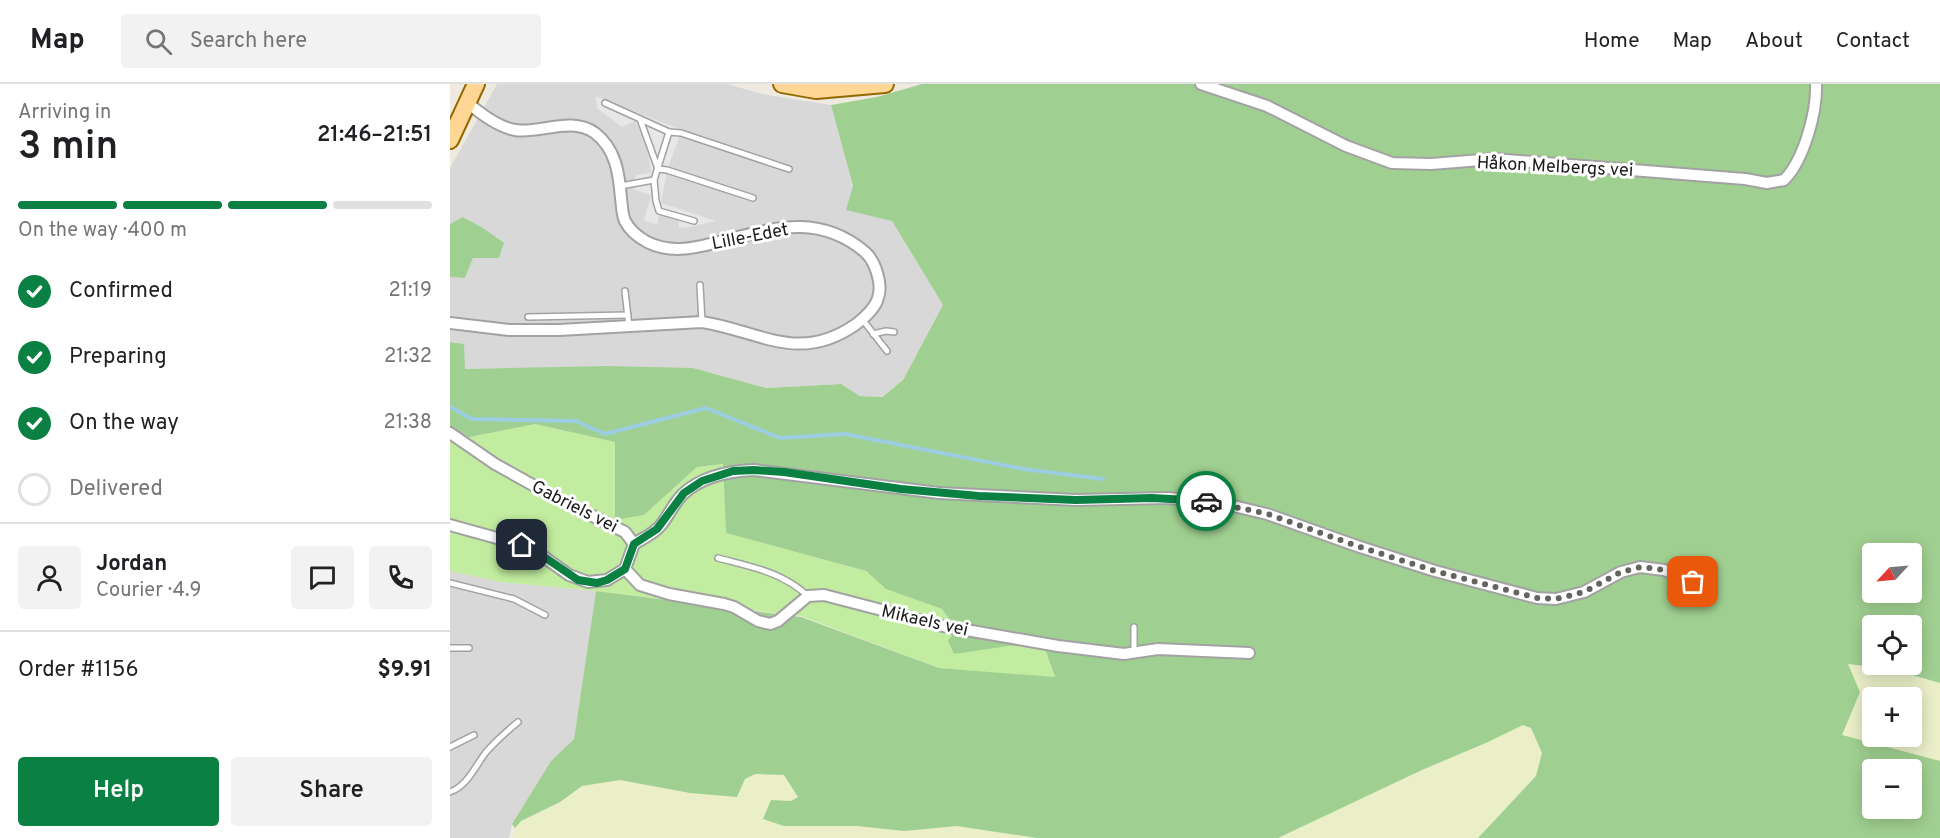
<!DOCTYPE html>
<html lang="en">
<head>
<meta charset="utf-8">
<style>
  body { margin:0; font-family:Overpass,sans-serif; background:#f2f2f2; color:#202124; height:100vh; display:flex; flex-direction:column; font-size:22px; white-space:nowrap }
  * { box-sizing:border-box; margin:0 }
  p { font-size:20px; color:#757577 }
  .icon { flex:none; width:33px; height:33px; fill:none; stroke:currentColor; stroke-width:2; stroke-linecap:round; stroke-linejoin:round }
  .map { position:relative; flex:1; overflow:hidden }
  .sheet { display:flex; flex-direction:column; background:#fff; width:450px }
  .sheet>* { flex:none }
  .needle { width:39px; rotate:244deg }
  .buttons { position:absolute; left:1412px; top:459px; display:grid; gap:12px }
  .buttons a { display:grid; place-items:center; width:60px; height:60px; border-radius:6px; background:#fff; box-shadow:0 3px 15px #0003; font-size:30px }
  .pin { position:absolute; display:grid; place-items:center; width:51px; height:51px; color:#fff; margin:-26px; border-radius:12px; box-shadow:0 3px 9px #0006 }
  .courier { position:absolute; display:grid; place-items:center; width:60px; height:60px; margin:-30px; border:4px solid #0b8043; border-radius:50%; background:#fff; color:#222; box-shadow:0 2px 8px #0007 }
  .head em { font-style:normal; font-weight:600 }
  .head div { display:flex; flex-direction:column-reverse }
  .head { display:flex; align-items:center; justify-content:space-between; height:102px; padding:0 18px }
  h1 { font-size:39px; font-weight:600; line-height:45px }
  .bar { display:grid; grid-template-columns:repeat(4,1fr); gap:9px 6px; align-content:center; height:72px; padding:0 18px }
  .bar i { height:8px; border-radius:4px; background:#e0e0e0 }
  .bar .on { background:#0b8043 }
  .bar p { grid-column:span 4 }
  .line { display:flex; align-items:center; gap:15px; padding:0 18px; border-top:2px solid #e0e0e0 }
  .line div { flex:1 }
  .round { display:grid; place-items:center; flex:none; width:63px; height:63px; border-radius:6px; background:#f2f2f2 }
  ol { padding:0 18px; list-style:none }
  li { display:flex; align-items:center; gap:18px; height:66px }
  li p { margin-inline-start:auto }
  li .icon { padding:6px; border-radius:50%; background:#0b8043; color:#fff; stroke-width:4 }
  li:last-child { color:#757577 }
  li i { width:33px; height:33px; border:3px solid #e0e0e0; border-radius:50% }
  .cta { display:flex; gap:12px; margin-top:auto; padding:12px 18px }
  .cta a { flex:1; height:69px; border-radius:6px; background:#0b8043; color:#fff; font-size:24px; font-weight:600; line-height:69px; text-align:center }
  .cta a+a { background:#f2f2f2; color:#202124 }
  header { display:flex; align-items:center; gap:36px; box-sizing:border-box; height:84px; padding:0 30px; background:#fff; border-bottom:2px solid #e0e0e0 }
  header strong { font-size:28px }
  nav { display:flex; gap:33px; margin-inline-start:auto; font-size:21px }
  .search { width:420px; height:54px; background:#f2f2f2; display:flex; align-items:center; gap:15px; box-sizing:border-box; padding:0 21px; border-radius:6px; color:#757577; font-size:22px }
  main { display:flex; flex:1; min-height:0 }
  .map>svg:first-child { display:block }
  .residential { fill:#d9d8d8 }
  .farmland { fill:#eaefc8; fill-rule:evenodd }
  .grass { fill:#c2eda0 }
  .forest { fill:#a0d091; fill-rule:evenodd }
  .parking { fill:#e7e7e7 }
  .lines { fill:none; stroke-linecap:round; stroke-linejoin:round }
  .stream { stroke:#9cccdf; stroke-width:4 }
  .lane-casing { stroke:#a2a2a2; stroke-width:8 }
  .street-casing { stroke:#a2a2a2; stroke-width:14 }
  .primary-casing { stroke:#926900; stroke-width:20 }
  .lane { stroke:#fff; stroke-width:5 }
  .street { stroke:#fff; stroke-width:10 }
  .primary { stroke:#ffd693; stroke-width:16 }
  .done { stroke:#656360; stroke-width:6; stroke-dasharray:0 10.8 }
  .route { stroke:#0b8043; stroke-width:8 }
  .labels { text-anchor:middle; stroke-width:6; stroke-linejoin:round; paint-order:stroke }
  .street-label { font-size:18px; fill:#1b1b1b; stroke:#fff }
</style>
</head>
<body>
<header>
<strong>Map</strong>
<div class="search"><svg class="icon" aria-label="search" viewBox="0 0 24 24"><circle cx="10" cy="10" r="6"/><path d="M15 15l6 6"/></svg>Search here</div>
<nav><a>Home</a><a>Map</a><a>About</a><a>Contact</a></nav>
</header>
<main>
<section class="sheet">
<div class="head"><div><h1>3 min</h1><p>Arriving in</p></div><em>21:46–21:51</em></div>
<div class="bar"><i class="on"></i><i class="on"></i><i class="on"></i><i></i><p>On the way · 400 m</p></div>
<ol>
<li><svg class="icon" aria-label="check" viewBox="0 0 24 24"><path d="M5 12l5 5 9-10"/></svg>Confirmed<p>21:19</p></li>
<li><svg class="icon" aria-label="check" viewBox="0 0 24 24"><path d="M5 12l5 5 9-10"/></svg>Preparing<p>21:32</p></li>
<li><svg class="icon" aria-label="check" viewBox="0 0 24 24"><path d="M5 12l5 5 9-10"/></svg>On the way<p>21:38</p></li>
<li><i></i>Delivered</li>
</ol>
<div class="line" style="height:108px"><a class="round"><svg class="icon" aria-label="person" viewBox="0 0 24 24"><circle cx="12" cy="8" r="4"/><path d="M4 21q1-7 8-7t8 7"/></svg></a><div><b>Jordan</b><p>Courier · 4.9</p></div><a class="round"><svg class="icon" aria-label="chat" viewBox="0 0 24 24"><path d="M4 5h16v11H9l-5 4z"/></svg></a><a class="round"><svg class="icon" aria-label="phone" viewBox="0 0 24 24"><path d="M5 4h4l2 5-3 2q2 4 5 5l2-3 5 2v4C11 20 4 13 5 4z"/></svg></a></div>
<div class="line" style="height:78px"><div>Order #1156</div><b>$9.91</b></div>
<div class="cta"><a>Help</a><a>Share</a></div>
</section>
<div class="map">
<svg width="1490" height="754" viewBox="0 0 1490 754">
  <rect width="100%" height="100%" fill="#eeeadf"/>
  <g class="residential">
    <polygon points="47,0 277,0 312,10 381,21 403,103 442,137 493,221 453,296 431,313 410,312 391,300 316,304 243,284 14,285 14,260 0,258 0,193 15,194 23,174 48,155 14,133 0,140 0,84"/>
    <polygon points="0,487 50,498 146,507 124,655 101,677 62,740 59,754 0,754"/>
  </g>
  <g class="farmland">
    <path d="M1397 580 1441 585 1490 599V677L1392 652 1410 608ZM1422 614H1461V652H1422Z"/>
    <polygon points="1073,641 1081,644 1092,669 1086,692 1028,754 828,754 972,686 1038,658"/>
    <polygon points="305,690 334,691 348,714 341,717 407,742 454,747 507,742 587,754 63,754 65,744 71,737 110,718 132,702 170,696 240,709 295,695"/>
  </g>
  <polygon class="grass" points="85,340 165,358 194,431 247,383 273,380 276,449 416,487 436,505 492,525 506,545 592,557 605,594 489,584 351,532 146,507 50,498 0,487 0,357"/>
  <g class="forest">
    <path d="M472 0H1490V599L1441 585 1398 580 1410 608 1392 651 1490 677V754H1028L1086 692 1092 669 1081 644 1073 641 1038 658 972 686 828 754H587L507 742 454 747 407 742H334L313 735 321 716 341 717 348 713 334 691 305 690 295 695 287 713 240 709 170 696 132 702 110 718 71 737 65 744 62 740 101 677 124 655 146 507 351 533 489 584 605 593 592 557 504 570 498 557 506 545 492 525 436 505 416 487 276 449 273 380 247 383 194 431 165 436V358L85 340 0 357V258L14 260 15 285 157 282 243 284 316 304 391 300 410 312 432 313 453 296 493 221 442 137 396 126 403 102 381 21 427 13ZM1422 470H1461V508H1422ZM1422 542H1461V580H1422ZM1422 686H1461V724H1422Z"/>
    <polygon points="13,133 33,144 54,159 49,174 23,174 15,194 0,193 0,140"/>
  </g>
  <polygon class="parking" points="146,12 232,46 217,86 211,119 266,137 235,144 229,143 229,134 209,131 207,141 194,136 201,111 183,105 186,91 201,89 197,62 185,37 172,43 147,24"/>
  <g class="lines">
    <polyline class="stream" points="0,323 22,335 126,337 155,350 256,324 330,354 395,350 573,385 653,395"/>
    <g class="lane-casing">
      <g id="lane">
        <polyline points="155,19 219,48"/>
        <polyline points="190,35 208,85 217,86 303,114"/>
        <polyline points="204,96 206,117 209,127 244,137"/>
        <polyline points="170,102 204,96 219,48 231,49 339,85"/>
        <polyline points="250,201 252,238"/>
        <polyline points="175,207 179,243"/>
        <polyline points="78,233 178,231"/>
        <polyline points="412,235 437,267"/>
        <polyline points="423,250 436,247 444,248"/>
        <path d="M268 474C302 483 332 488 358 512"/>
        <polyline points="0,499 64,515 95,531"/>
        <polyline points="684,543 684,568"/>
        <polyline points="0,564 19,564"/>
        <polyline points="0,663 24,651"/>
        <path d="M0 708C18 702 26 680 37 667 47 656 57 647 68 638"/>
      </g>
    </g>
    <g class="street-casing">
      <g id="street">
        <path d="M751 0 817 22 896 62 942 79 981 80 1044 75 1295 95 1317 99 1334 96C1354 76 1367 28 1366 0"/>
        <path d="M0 239 59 246H109L252 238C310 247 348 280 405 241 414 234 425 225 428 214 433 200 425 177 415 168 366 127 319 146 264 159 242 165 219 169 197 158 188 153 180 147 175 137 172 131 172 121 171 114 169 90 166 65 145 49 121 32 90 50 65 46 48 43 31 30 18 19"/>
        <polyline points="0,349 45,380 106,414 175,448 184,460"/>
        <polyline points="0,441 72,461 87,468 119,491 138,498 157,496 175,485 184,460"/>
        <path d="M184 460C193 454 204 450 211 441 219 431 224 419 233 410 252 392 279 387 304 386L489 409 626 416 718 414 775 420 817 430 907 462 985 487 1087 514 1106 515 1134 508 1171 488 1190 483 1214 486 1243 498"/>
        <polyline points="175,485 190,501 219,510 274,520 284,523 308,537 320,540 328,537 358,512 374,511 493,542 608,562 674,570 708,565 799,569"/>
      </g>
    </g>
    <g class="primary-casing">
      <g id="primary">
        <polyline points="332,0 366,6 435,0"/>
        <polyline points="0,56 26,0"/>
      </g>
    </g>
    <use href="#lane" class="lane"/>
    <use href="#street" class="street"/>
    <use href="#primary" class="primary"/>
  </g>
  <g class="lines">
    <polyline class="done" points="756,417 818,430 907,462 985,487 1087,514 1106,515 1134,508 1171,488 1191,483 1214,486 1243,498"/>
    <polyline class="route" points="72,461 87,468 128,496 147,499 157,496 175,485 184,460 207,445 234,409 252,397 283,387 304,386 334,388 451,405 529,412 626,416 702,414 756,417"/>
  </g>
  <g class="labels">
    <g class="street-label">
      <text transform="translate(1105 82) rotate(3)" y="6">Håkon Melbergs vei</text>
      <text transform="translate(300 152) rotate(-11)" y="6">Lille-Edet</text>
      <text transform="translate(125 422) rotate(27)" y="6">Gabriels vei</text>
      <text transform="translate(475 536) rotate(13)" y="6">Mikaels vei</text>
    </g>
  </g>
</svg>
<div class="buttons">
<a><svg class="needle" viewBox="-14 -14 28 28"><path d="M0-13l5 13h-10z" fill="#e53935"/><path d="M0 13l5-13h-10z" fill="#757577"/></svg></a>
<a><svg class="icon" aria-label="locate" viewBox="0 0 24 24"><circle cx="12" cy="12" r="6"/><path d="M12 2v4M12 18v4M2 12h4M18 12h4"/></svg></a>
<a>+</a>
<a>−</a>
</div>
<div class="pin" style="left:1243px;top:498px;background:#ea580c"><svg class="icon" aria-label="bag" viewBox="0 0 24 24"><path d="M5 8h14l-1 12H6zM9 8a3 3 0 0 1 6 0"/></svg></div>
<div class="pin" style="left:72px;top:461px;background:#1f2937"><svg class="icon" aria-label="home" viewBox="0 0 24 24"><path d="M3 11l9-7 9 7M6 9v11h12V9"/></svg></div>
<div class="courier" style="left:756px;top:417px"><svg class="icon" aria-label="car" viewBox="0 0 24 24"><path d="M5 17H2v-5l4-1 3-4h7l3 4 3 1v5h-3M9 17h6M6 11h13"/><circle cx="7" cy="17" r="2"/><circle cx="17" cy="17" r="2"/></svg></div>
</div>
</main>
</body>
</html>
